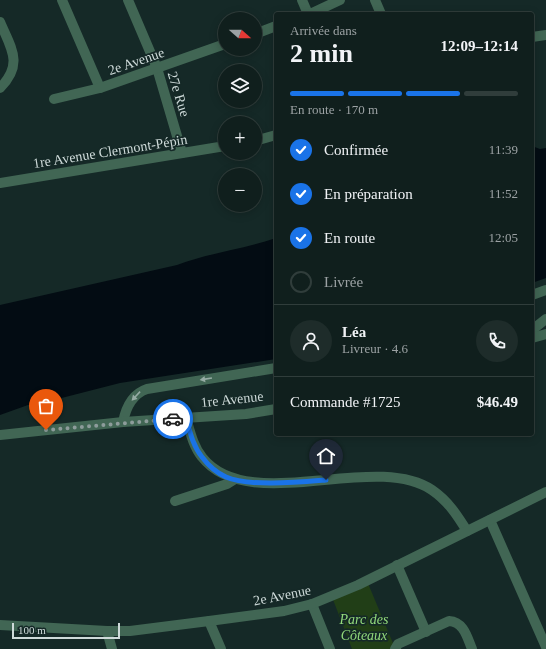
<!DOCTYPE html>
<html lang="fr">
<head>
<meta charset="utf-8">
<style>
  body { margin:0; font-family:"Times New Roman",serif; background:#1e2c2a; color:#f1f3f6; height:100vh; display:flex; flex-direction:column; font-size:15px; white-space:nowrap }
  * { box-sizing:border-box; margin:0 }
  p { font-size:13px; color:#9ca2a4 }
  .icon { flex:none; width:22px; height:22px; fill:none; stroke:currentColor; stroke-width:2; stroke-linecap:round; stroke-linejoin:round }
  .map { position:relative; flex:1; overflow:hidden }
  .details { position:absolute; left:274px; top:12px; width:260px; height:424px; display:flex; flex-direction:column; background:#101f1d; border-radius:4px; box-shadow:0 2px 10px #0003,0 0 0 1px #303d3b }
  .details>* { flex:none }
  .needle { width:26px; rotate:111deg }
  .controls { position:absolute; left:218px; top:12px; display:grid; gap:8px }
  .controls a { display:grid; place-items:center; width:44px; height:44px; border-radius:50%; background:#101f1d; box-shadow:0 2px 10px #0003,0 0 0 1px #303d3b; font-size:20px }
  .scale { position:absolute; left:12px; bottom:10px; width:108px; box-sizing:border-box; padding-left:4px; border:2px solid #cedad9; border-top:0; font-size:11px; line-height:14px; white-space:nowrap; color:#cedad9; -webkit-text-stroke:3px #152927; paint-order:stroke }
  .pin { position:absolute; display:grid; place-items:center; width:34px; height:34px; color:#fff; margin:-41px -17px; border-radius:50% 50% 50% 0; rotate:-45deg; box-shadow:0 0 4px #0007 }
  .pin .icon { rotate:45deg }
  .courier { position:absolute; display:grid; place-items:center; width:40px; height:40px; margin:-20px; border:3px solid #1a73e8; border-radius:50%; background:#fff; color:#222; box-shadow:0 1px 5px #0007 }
  .summary em { font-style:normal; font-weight:600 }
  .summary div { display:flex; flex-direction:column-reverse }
  .summary { display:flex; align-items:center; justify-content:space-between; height:68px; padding:0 16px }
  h1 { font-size:26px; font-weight:600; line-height:30px }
  .bar { display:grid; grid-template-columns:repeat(4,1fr); gap:6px 4px; align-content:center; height:48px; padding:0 16px }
  .bar i { height:5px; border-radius:3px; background:#303d3b }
  .bar .active { background:#1a73e8 }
  .bar p { grid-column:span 4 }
  .line { display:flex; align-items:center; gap:10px; padding:0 16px; border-top:1px solid #303d3b }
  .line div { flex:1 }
  .round { display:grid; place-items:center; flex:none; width:42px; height:42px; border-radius:21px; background:#1e2c2a }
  ol { padding:0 16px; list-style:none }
  li { display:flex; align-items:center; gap:12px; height:44px }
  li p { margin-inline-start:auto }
  li .icon { padding:4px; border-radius:50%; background:#1a73e8; color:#fff; stroke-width:4 }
  li:last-child { color:#9ca2a4 }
  li i { width:22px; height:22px; border:2px solid #303d3b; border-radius:50% }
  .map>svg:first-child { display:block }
  .green { fill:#213e17 }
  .water { fill:#030c13 }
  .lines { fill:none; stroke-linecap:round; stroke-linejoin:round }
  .minor { stroke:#416654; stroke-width:10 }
  .oneway { fill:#96aca4 }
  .done { stroke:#8d9c9b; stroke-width:4; stroke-dasharray:0 7.2 }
  .route { stroke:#1a73e8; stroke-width:5 }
  .labels { text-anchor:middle; stroke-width:3.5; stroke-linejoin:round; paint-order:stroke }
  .street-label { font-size:14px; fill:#cedad9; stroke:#152927 }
  .park-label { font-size:14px; font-style:italic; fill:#92d97b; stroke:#152927 }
</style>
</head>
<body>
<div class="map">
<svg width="546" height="649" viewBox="0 0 546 649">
  <rect width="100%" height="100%" fill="#152927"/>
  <polygon class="green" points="367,581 395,648 395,649 352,649 332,597"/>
  <g class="water">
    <polygon points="532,146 540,149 546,148 546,278 532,283"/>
    <path d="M276 238V359L120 383 46 402 28 405 0 415V305L177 265C209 253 243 249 276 238Z"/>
  </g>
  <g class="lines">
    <g class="minor">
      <polyline points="62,0 100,88"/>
      <polyline points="128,0 157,68 182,153"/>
      <polyline points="302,0 308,14"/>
      <polyline points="375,0 381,14"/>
      <polyline points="310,14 340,0"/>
      <path d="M0 22C11 48 24 64 0 88"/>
      <polyline points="255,34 276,26"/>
      <polyline points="532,37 546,35"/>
      <polyline points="54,99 100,88 225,44"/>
      <polyline points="255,141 276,135"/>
      <polyline points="0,183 225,146"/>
      <polyline points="532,295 546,290"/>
      <polyline points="532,330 546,319"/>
      <polyline points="532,338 546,334"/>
      <path d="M186 418C190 431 193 446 202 457 248 516 374 451 432 490 448 501 457 515 467 531"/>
      <path d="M123 422C126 407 132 394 147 389L276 368"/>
      <polyline points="0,435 123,422 246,414 276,409"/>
      <polyline points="175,501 227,484 235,479"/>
      <polyline points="490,520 546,647"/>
      <polyline points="397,565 426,632"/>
      <polyline points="312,604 330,649"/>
      <polyline points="209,621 221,649"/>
      <polyline points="0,625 107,631 130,631 209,621 284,611 312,604 358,585 546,492"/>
      <polyline points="107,631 112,649"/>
      <path d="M395 649 398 644 449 621C464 622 467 637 472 649"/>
    </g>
  </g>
  <defs><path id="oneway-solid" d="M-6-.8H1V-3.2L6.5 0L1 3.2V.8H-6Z"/></defs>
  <g class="oneway">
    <use href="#oneway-solid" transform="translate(206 379) rotate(171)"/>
    <use href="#oneway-solid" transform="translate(136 396) rotate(133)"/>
  </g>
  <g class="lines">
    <polyline class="done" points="46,430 173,419"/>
    <path class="route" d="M173 419 186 418C190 432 193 446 202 457 208 465 217 473 226 477 248 487 301 482 326 480"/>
  </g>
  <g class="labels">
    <g class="street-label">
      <text transform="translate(136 61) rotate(-19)" y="5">2e Avenue</text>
      <text transform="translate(179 94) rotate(73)" y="5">27e Rue</text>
      <text transform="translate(110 151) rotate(-9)" y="5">1re Avenue Clermont-Pépin</text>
      <text transform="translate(232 399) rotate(-6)" y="5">1re Avenue</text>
      <text transform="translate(282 595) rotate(-11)" y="5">2e Avenue</text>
    </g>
    <g class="park-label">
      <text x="364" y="624">Parc des<tspan x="364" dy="16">Côteaux</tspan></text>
    </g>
  </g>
</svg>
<div class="controls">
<a><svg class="needle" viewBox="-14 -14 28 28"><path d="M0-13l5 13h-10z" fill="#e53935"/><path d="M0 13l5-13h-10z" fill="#9ca2a4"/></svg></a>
<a><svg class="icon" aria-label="layers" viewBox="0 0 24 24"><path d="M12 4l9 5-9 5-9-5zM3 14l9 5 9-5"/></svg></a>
<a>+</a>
<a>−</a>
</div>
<div class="scale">100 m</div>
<div class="pin" style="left:46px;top:430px;background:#ea580c"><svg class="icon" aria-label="bag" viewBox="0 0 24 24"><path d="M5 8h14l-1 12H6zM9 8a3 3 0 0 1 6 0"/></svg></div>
<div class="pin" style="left:326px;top:480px;background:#1f2937"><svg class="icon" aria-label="home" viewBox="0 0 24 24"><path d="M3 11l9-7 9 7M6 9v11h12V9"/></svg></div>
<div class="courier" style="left:173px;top:419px"><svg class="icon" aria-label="car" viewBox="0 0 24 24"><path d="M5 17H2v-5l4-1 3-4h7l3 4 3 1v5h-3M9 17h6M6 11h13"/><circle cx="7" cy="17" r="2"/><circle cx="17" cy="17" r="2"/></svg></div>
<section class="details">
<div class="summary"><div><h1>2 min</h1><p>Arrivée dans</p></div><em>12:09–12:14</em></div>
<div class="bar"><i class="active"></i><i class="active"></i><i class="active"></i><i></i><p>En route · 170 m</p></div>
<ol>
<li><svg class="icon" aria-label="check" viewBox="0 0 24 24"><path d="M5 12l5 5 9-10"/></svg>Confirmée<p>11:39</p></li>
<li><svg class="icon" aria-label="check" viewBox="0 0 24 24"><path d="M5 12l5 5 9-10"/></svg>En préparation<p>11:52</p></li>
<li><svg class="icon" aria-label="check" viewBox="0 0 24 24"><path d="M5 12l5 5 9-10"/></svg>En route<p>12:05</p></li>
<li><i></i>Livrée</li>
</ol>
<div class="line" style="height:72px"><a class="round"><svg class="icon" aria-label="person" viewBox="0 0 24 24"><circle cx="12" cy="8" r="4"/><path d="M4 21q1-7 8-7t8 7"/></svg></a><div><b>Léa</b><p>Livreur · 4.6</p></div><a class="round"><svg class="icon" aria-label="phone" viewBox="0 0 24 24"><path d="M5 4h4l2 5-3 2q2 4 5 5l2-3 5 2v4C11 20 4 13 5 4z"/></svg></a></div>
<div class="line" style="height:52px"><div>Commande #1725</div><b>$46.49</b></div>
</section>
</div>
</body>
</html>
